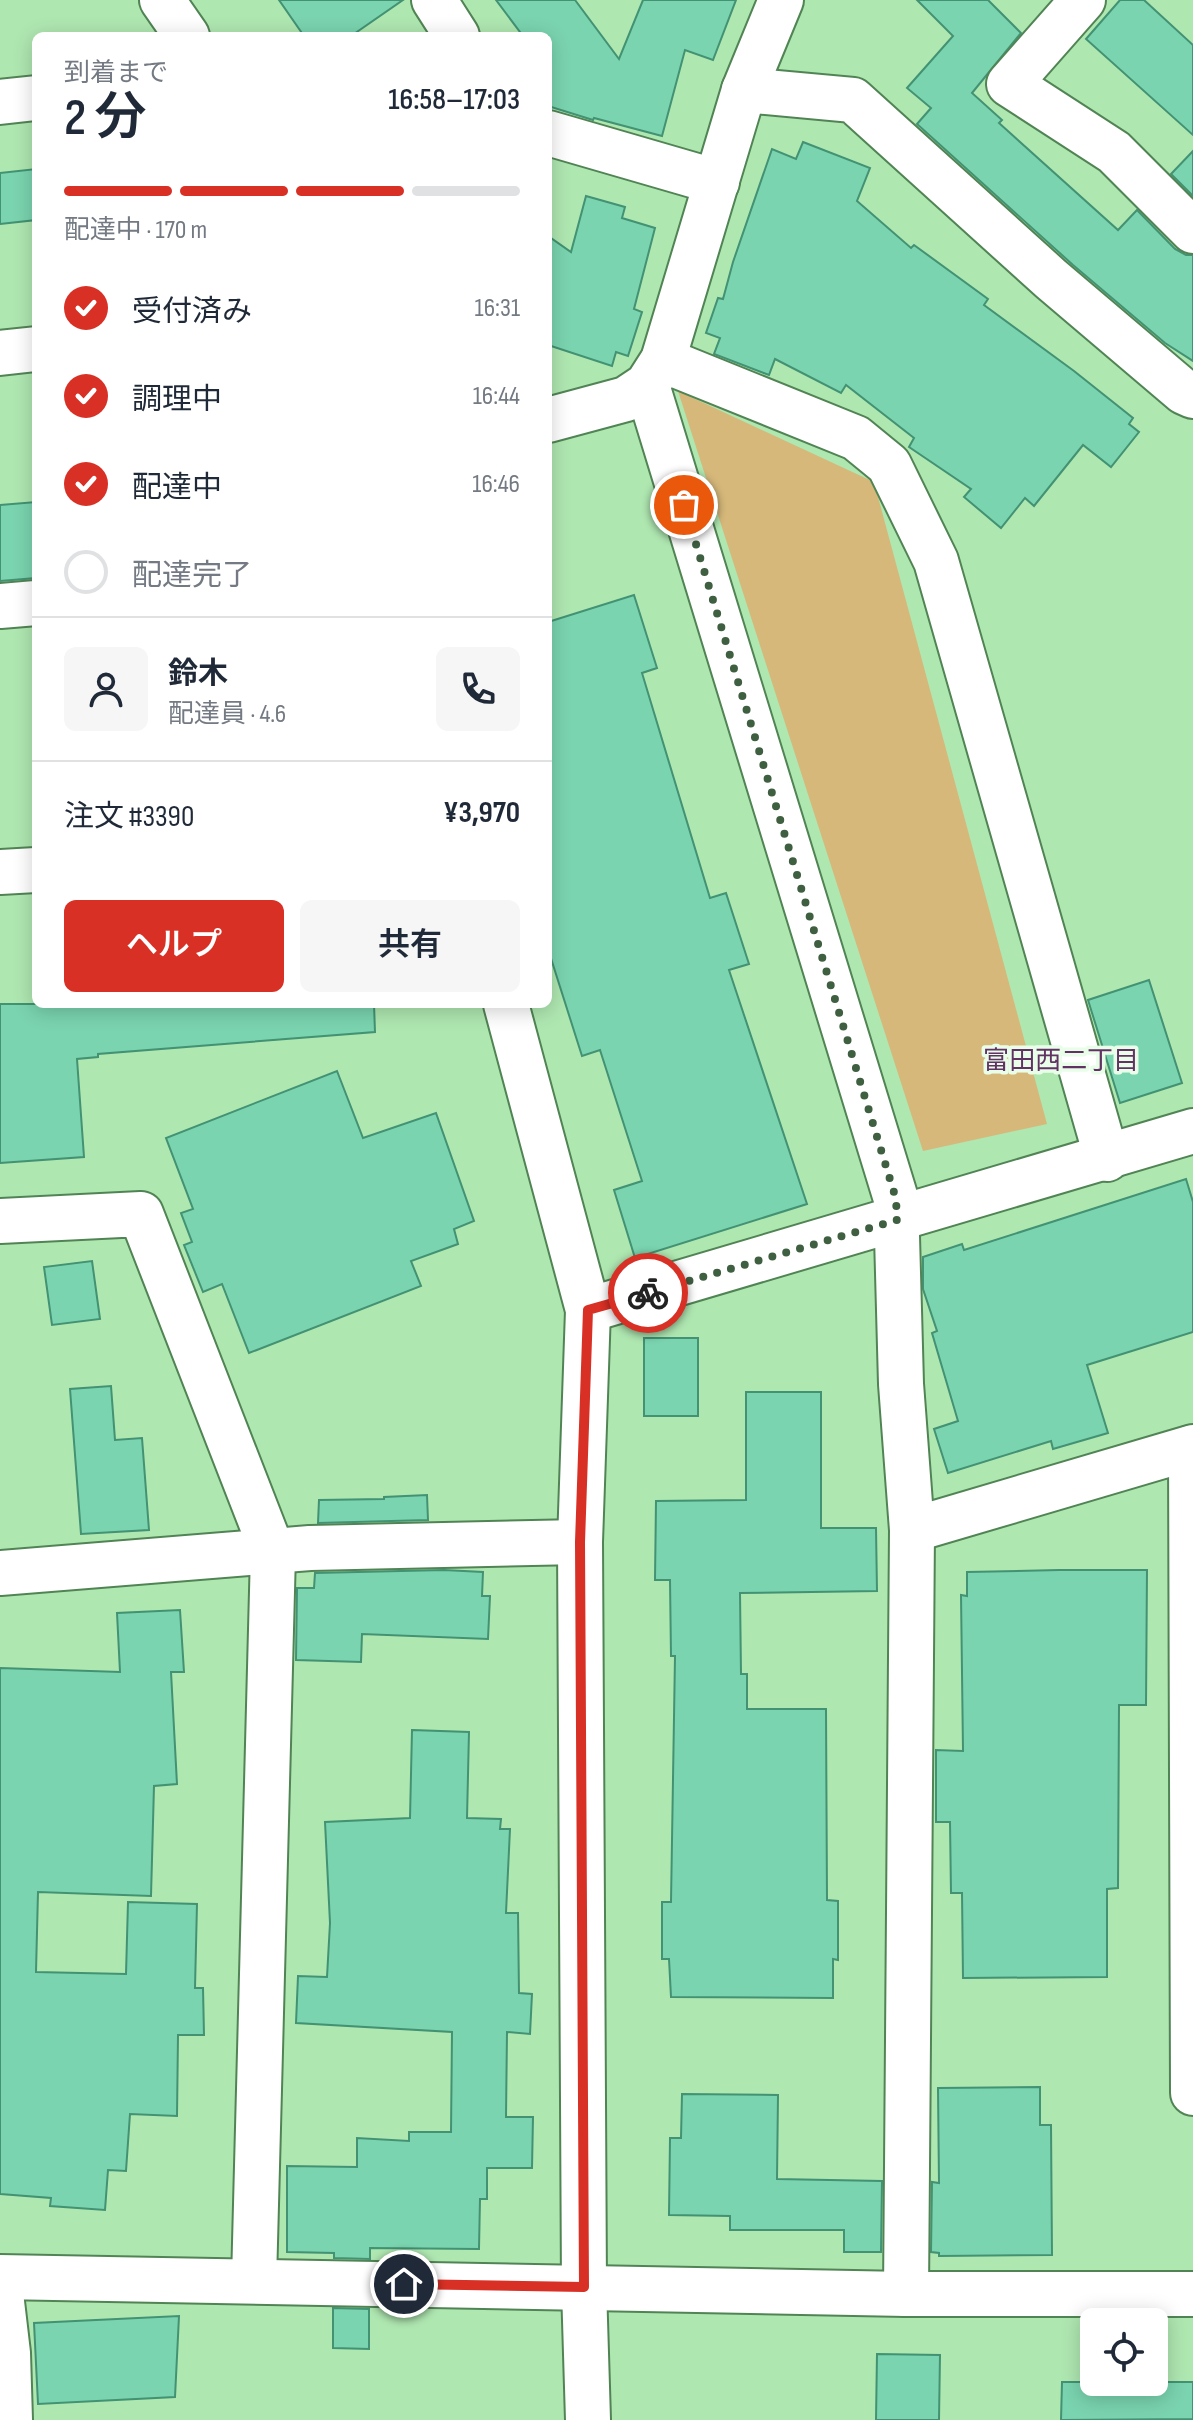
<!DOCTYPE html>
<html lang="ja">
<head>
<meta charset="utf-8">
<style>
  body { margin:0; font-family:"Sofia Sans Condensed","Noto Sans JP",sans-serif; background:#f6f6f7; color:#1f2937; height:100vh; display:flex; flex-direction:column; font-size:30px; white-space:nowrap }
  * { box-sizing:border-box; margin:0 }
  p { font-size:26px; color:#747a83 }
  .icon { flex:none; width:44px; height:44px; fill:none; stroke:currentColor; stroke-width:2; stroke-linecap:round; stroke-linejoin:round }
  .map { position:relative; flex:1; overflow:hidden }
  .details { position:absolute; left:32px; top:32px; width:520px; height:976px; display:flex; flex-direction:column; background:#fff; border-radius:12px; box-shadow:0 4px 20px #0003 }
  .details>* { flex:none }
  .fabs { position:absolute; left:1080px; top:2308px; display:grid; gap:16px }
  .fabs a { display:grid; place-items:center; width:88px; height:88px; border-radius:12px; background:#fff; box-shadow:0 4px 20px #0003; font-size:40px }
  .pin { position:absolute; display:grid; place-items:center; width:68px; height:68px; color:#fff; margin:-34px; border:4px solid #fff; border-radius:50%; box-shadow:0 2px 8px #0007 }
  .courier { position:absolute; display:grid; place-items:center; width:80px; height:80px; margin:-40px; border:6px solid #d93025; border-radius:50%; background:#fff; color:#222; box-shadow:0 2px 10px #0007 }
  .head em { font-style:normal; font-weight:600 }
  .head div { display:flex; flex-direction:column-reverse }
  .head { display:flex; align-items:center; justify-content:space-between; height:136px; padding:0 32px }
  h1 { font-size:52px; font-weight:600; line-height:60px }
  .bar { display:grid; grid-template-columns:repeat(4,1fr); gap:12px 8px; align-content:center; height:96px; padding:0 32px }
  .bar i { height:10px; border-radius:6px; background:#e0e1e3 }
  .bar .on { background:#d93025 }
  .bar p { grid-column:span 4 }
  .line { display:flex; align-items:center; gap:20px; padding:0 32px; border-top:2px solid #e0e1e3 }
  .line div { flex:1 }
  .round { display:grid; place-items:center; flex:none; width:84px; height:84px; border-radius:12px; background:#f6f6f7 }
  ol { padding:0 32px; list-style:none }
  li { display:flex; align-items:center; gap:24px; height:88px }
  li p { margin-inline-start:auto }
  li .icon { padding:8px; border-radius:50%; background:#d93025; color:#fff; stroke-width:4 }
  li:last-child { color:#747a83 }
  li i { width:44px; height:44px; border:4px solid #e0e1e3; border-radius:50% }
  .button { display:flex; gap:16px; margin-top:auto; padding:16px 32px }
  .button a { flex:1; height:92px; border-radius:12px; background:#d93025; color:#fff; font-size:32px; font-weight:600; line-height:92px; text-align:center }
  .button a+a { background:#f6f6f7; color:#1f2937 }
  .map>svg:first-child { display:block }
  .green { fill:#d6b87a }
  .building { fill:#7ad4af; stroke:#429273; stroke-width:2 }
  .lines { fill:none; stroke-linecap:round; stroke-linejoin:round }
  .minor-casing { stroke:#518454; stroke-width:48 }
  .minor { stroke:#fff; stroke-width:44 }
  .done { stroke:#3f5f41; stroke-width:8; stroke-dasharray:0 14.4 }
  .route { stroke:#d93025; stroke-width:10 }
  .labels { text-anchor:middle; stroke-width:7; stroke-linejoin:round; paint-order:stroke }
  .neighbourhood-label { font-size:26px; fill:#623265; stroke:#e8fee8 }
</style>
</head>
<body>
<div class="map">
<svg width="1193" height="2420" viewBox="0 0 1193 2420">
  <rect width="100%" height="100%" fill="#afe7b1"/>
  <polygon class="green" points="678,391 874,482 1047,1124 923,1151"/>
  <g class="building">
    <polygon points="279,0 403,0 351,36 304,36"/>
    <polygon points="496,0 575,0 619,59 643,0 736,0 713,60 685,50 662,136 594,118 593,120 548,106 548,36 523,36"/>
    <polygon points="917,0 988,0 1021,33 972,93 1002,120 999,123 1118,230 1137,210 1175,249 1186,255 1193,255 1193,361 1165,343 1073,265 917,124 931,108 907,88 953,36"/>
    <polygon points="1120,0 1144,0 1193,45 1193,135 1086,39"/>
    <polygon points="803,142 870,168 857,201 911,248 914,245 988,299 984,305 1074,371 1133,418 1129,424 1139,432 1111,467 1083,445 1034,506 1025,498 1001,528 964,497 971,489 909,447 914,438 846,385 841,393 775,359 769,375 714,354 720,338 706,333 718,298 723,299 733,262 772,149 796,159"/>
    <polygon points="1193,151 1193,196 1171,174"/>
    <polygon points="36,169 36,220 0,224 0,173"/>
    <polygon points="586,196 625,207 622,218 655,228 634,309 642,312 628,356 616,352 612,366 548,345 548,236 571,252"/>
    <polygon points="36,502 36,578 0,581 0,505"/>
    <polygon points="634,595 657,668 642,673 710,898 726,893 749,964 729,970 807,1204 635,1258 614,1190 642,1181 600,1050 582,1056 548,949 548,622"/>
    <polygon points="1149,980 1182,1083 1120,1103 1088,1000"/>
    <polygon points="0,1004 374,1004 375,1032 98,1054 98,1057 77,1059 84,1157 0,1163"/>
    <polygon points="337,1071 363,1138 436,1113 474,1221 454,1229 458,1244 411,1261 421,1286 249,1353 222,1284 203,1292 184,1245 192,1242 181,1213 193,1209 166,1138"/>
    <polygon points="1186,1179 1193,1202 1193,1332 1087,1365 1108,1433 1053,1449 1051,1441 948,1473 934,1429 958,1421 932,1333 937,1331 923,1289 923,1257 962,1244 964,1250"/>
    <polygon points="92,1261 100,1319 52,1325 44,1267"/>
    <rect x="644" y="1338" width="54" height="78"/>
    <polygon points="111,1386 115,1440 142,1438 149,1530 81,1534 70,1389"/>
    <polygon points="746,1392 821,1392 821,1528 876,1528 877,1591 740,1593 741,1674 747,1674 747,1709 826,1709 827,1900 838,1901 838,1960 833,1959 833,1998 671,1997 669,1959 662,1959 662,1902 671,1902 675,1656 671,1656 670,1580 655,1580 656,1501 746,1500"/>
    <polygon points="427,1495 428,1520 318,1523 319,1500 384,1499 384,1497"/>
    <polygon points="444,1570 483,1572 482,1596 490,1596 488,1639 362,1634 361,1662 296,1660 297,1588 314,1588 315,1573"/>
    <polygon points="1059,1570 1147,1570 1146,1705 1119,1705 1118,1888 1107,1889 1107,1977 963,1978 962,1893 951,1893 950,1822 936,1822 936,1750 963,1751 961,1595 967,1596 967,1572"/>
    <polygon points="180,1610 184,1672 171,1672 177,1784 154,1786 151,1896 38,1892 36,1972 126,1974 128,1902 197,1904 195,1988 203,1988 204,2035 178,2035 177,2116 130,2114 126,2171 108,2170 105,2210 50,2206 51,2198 0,2194 0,1668 120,1672 117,1613"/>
    <polygon points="412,1730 469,1732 467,1818 501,1819 500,1829 510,1829 506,1913 518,1913 519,1993 532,1994 530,2034 507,2032 506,2117 533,2117 532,2168 487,2168 487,2199 480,2199 479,2249 370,2248 370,2259 334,2258 334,2253 287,2252 287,2166 357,2167 357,2138 409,2141 409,2132 451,2132 452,2032 296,2023 298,1976 327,1977 330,1923 325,1822 410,1818"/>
    <polygon points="1040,2087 1040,2125 1051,2125 1052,2255 939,2256 939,2253 931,2252 932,2182 939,2183 938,2088"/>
    <polygon points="682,2094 778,2095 777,2179 882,2181 881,2252 844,2252 844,2230 730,2230 730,2216 669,2215 670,2138 681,2138"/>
    <polygon points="333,2308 369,2309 369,2349 333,2348"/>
    <polygon points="179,2316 175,2397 38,2404 34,2323"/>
    <polygon points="877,2354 940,2355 939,2420 876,2420"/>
    <polygon points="1062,2382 1193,2382 1193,2419 1061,2420"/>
  </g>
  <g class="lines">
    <g class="minor-casing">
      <g id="minor">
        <polyline points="162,0 187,36"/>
        <polyline points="434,0 457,36"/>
        <polyline points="1083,0 1009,84 1114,152 1193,231"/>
        <polyline points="744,90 853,100 1051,279 1184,392 1193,396"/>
        <polyline points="0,102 36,98"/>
        <polyline points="548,133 717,182"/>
        <polyline points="0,353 36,349"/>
        <polyline points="663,360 856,438 889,465 936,561 1107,1159"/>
        <polyline points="647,385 896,1199 901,1384 912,1530 906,2294"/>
        <polyline points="548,420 626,399 647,385 663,360 744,90 781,0"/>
        <polyline points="0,606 36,603"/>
        <polyline points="0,872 36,870"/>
        <polyline points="506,1004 588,1310 580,1542 584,2287 588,2420"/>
        <polyline points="0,1221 141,1214 273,1553 254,2281"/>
        <polyline points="588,1310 1193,1131"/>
        <polyline points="1191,1448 1193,2093"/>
        <polyline points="912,1530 1193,1447"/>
        <polyline points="0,1573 310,1548 580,1542"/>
        <polyline points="0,2277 906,2294 1193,2294"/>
        <polyline points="0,2285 8,2353 10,2420"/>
      </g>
    </g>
    <use href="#minor" class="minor"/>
  </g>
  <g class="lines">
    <polyline class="done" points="648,1293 897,1220 896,1199 684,505"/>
    <polyline class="route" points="404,2284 584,2287 580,1542 588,1310 648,1293"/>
  </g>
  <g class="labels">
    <g class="neighbourhood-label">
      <text x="1061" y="1069">富田西二丁目</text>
    </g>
  </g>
</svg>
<div class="fabs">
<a><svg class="icon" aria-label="locate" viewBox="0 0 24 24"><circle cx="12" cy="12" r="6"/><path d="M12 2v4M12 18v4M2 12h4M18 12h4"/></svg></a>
</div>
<div class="pin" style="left:684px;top:505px;background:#ea580c"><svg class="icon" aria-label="bag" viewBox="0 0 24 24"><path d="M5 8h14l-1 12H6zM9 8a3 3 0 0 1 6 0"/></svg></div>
<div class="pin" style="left:404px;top:2284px;background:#1f2937"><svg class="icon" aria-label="home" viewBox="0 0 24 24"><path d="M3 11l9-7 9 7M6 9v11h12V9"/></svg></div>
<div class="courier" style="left:648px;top:1293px"><svg class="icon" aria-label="bike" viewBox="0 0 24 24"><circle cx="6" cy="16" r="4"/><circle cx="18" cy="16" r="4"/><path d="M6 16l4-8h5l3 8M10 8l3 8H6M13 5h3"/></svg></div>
<section class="details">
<div class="head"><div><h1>2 分</h1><p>到着まで</p></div><em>16:58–17:03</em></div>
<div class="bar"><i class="on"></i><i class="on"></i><i class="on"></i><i></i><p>配達中 · 170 m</p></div>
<ol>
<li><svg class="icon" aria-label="check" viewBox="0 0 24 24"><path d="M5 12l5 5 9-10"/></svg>受付済み<p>16:31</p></li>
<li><svg class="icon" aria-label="check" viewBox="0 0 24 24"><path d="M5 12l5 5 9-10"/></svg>調理中<p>16:44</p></li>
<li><svg class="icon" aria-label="check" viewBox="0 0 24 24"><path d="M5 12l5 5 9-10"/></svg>配達中<p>16:46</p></li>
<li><i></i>配達完了</li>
</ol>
<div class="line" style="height:144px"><a class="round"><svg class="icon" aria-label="person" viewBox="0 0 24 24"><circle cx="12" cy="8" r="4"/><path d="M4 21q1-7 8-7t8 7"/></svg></a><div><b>鈴木</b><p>配達員 · 4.6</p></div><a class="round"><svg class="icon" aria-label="phone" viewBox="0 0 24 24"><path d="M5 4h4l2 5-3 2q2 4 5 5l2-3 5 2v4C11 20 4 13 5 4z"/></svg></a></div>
<div class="line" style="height:104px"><div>注文 #3390</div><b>¥3,970</b></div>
<div class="button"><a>ヘルプ</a><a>共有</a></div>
</section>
</div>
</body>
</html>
